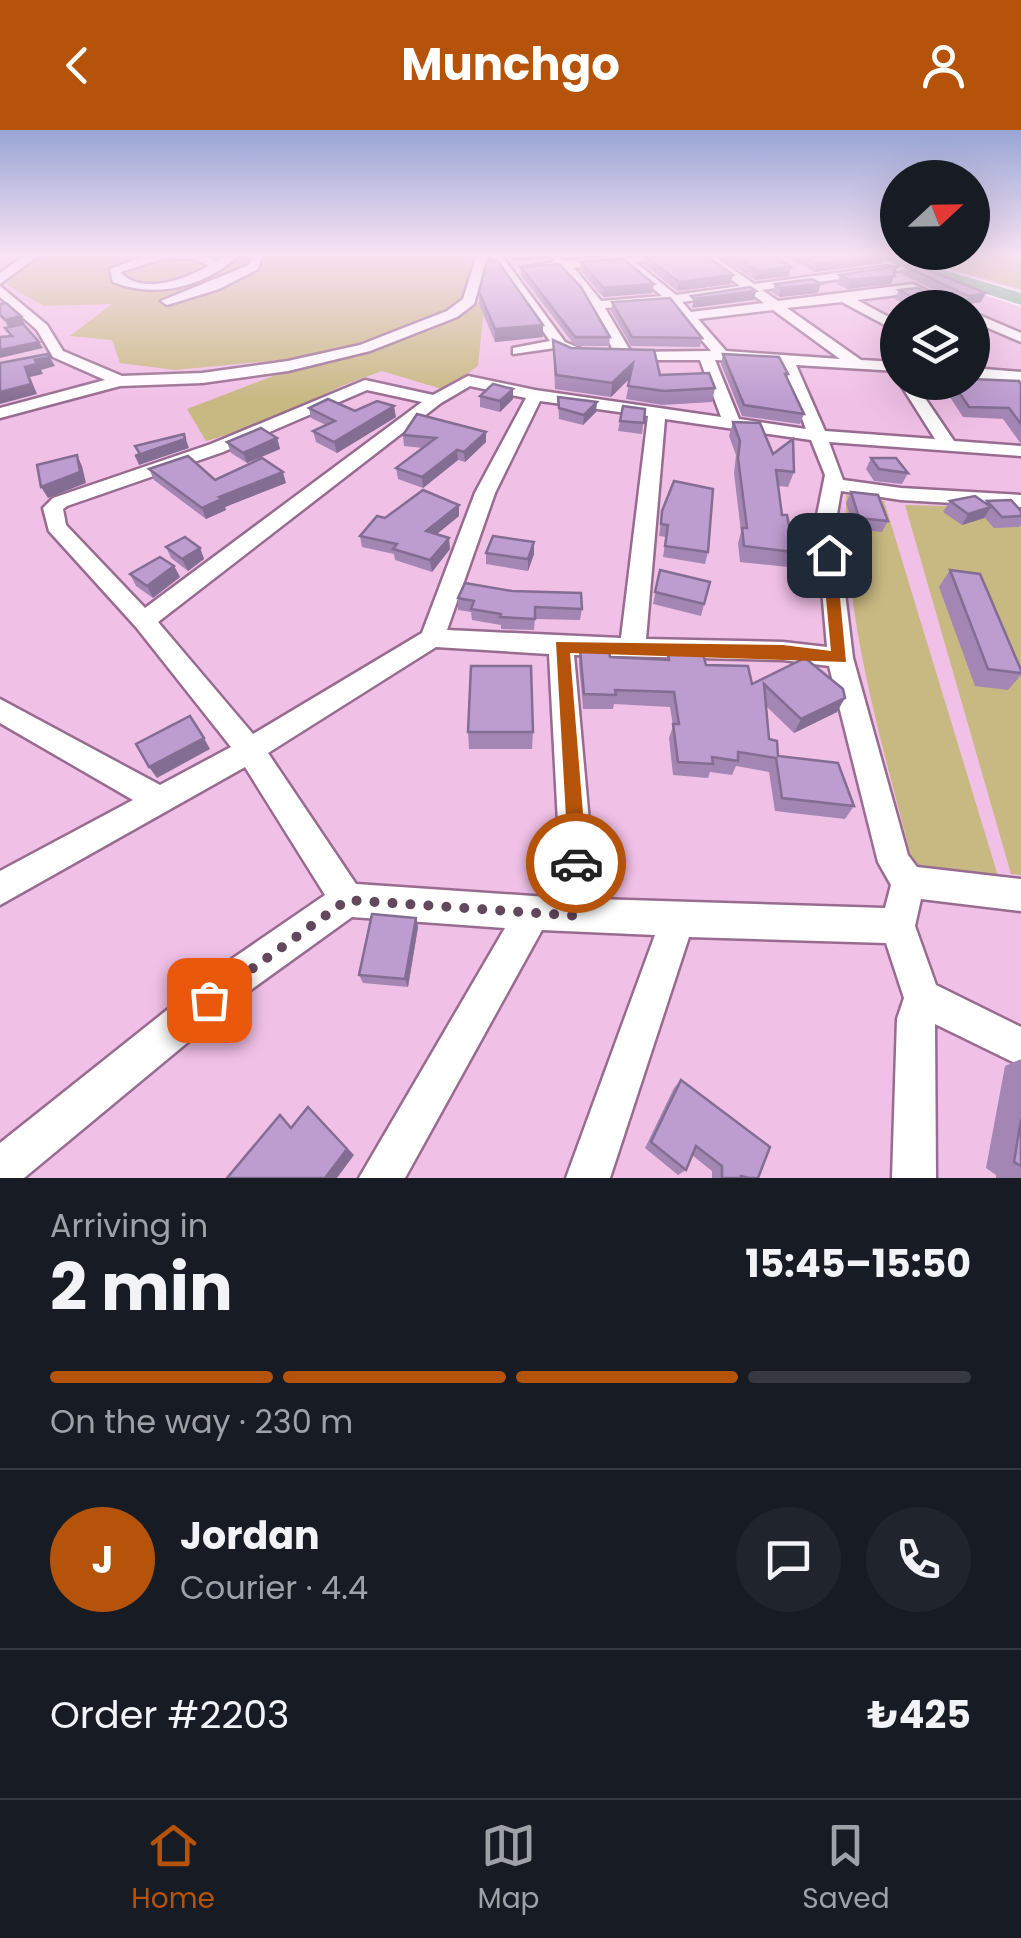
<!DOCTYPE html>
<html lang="en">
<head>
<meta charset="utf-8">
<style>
  body { margin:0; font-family:Poppins,sans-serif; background:#20242c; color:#f1f3f6; height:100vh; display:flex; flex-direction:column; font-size:38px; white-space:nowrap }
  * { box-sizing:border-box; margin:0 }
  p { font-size:32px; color:#9ea1a6 }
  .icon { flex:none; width:55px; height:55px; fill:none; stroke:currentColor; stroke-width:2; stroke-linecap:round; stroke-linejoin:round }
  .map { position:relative; height:1048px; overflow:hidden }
  .details { display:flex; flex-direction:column; background:#171b24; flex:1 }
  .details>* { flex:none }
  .needle { width:65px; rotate:68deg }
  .fabs { position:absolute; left:880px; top:30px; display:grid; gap:20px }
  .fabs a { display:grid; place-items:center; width:110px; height:110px; border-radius:50%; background:#171b24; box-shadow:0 10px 40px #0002; font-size:50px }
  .pin { position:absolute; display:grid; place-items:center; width:85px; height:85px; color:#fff; margin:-42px; border-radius:20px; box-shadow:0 5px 15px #0006 }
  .courier { position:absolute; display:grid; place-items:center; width:100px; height:100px; margin:-50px; border:8px solid #b45309; border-radius:50%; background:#fff; color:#222; box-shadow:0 2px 12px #0007 }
  .summary em { font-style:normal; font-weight:700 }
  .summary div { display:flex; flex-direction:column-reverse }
  .summary { display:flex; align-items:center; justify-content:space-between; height:170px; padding:0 50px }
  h1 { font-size:65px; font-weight:700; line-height:75px }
  .bar { display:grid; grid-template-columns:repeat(4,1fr); gap:15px 10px; align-content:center; height:120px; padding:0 50px }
  .bar i { height:12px; border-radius:8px; background:#363941 }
  .bar .selected { background:#b45309 }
  .bar p { grid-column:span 4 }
  .line { display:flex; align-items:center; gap:25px; padding:0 50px; border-top:2px solid #363941 }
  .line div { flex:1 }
  .round { display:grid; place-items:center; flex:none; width:105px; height:105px; border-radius:52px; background:#20242c }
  header { display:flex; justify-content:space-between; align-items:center; height:130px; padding:0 50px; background:#b45309; color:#fff; font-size:45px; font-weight:700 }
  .menu { display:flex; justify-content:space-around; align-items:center; height:140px; border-top:2px solid #363941; background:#171b24; font-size:28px; color:#9ea1a6 }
  .menu a { display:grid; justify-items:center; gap:5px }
  .menu .selected { color:#b45309 }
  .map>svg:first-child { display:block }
  .green { fill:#c8b881 }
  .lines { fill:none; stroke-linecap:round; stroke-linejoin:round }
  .minor-casing { stroke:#986c90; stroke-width:5 }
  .highway-casing { stroke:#fff; stroke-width:4 }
  .minor { fill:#fff; fill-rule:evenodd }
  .highway { fill:#70b486; fill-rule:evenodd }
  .wall { fill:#a386b3 }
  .shaded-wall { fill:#846d92 }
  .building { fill:#bd9cd0; stroke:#846d92; stroke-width:2.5 }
  .route { fill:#b45309 }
  .done { stroke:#62475d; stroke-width:10; stroke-dasharray:0 18 }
</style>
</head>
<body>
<header><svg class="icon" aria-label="back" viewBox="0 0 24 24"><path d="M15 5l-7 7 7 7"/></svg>Munchgo<svg class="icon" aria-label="person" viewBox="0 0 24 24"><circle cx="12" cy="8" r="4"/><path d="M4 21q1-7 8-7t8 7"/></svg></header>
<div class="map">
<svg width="1021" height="1048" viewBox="0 0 1021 1048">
  <rect width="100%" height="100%" fill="#f1c0e7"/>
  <g class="green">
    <polygon points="0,125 472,125 467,161 484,179 478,236 445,260 382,241 344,255 267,293 206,311 187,279 302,235 300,228 175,240 120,233 112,210 70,206 112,174 44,176 7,155 22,128"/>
    <polygon points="944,125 1021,125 1021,159 924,131"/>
    <path d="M846 365 884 371 998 746 913 734C882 612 844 491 846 365Z"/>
    <polygon points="905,375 1021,378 1021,745 1011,744"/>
  </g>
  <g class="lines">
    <g class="minor-casing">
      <g id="minor">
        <polygon points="25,125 39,125 0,154 0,143"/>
        <path d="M148 125H202L217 131 226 125H239C205 157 156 169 113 152L110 139ZM166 128 193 129 209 136C185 149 142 166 120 142Z"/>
        <polygon points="248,125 262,126 258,139 219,159 167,175 161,171 249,135 252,129"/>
        <polygon points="477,125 488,125 474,174 457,187 370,221 288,241 202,253 120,256 0,288 0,278 105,250 53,227 37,200 0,167 0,156 47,195 63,221 122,246 202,243 288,231 360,215 447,181 463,169"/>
        <polygon points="490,125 501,125 565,212 588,222 588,228 567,226 555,218 513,224 513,218 550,211"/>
        <path d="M614 125H683L635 132 676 165 740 156 700 125H712L754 154 913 133 917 138 762 160 778 171 913 154 962 178H944L913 163 857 170 898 192V202L842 172 787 178 861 230 898 232V241L796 235 825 301 935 309 899 252H914L954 311 1021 316V326L829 312 843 350 901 358 1021 365V377L901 370 841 361 836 390 853 528 908 725 917 737 1021 749V781L921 769 915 796 936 855 1021 897V936L935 894 936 1048H892L897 889 904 868 886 813 689 807 610 1048H566L655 805 542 800 405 1048H359L505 798 352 787 252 859 24 1048H0V1013L226 833 325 765 245 637 0 775V741L133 670 0 593V569L160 655 231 617 136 497 49 401 43 378 53 368 211 314 365 250 433 265 468 246 535 260 721 287 700 230H618L590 174 564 141H529L523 138 553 132 557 127 566 131ZM622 133 662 166 601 171 574 138ZM749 162 764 173 691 182 682 172ZM670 173 711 221 631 222 605 178ZM773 180 840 229 726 221 698 189ZM715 230 781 233 806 299 739 289ZM470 256 526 268 475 363 422 503 253 604 158 492 441 273ZM367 260 422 272 145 478 66 395 63 379 67 376 223 322ZM540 271 648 286 621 508 447 500 495 363ZM665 289 811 310 825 345 816 390 827 517 783 512 646 509ZM436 517 549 524 562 768 356 754 268 623ZM574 525 783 530 829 536 878 732 891 755 885 778 596 769Z"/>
        <polygon points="972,182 1021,203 1021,212 972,191"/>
        <polygon points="972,238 1021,242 1021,252 972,248"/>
      </g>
    </g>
    <g class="highway-casing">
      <polygon id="highway" points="868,125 893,125 1021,163 1021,175"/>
    </g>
    <use href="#minor" class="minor"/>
    <use href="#highway" class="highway"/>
  </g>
  <g class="wall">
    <polygon points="718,125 771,125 791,137 789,146 755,150"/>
    <polygon points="783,125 885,125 882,133 815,142"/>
    <polygon points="645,126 731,154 677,161 644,134"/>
    <polygon points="581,132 652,163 603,167 580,140"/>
    <polygon points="898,136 891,154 847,159 837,154 840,145"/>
    <polygon points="905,136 981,172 964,175 902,144"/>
    <polygon points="521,137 610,207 609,216 575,216 521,145"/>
    <polygon points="775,154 818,163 779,167 772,162"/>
    <polygon points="899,160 943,170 939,178 912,178 895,169"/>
    <polygon points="479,162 543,207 495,212 479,174"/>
    <polygon points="612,172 702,208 700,217 631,216 611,181"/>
    <polygon points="553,210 571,218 660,245 715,258 712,272 662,275 626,269 630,248 611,267 555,259"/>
    <polygon points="723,224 788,244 787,249 804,284 800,294 742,286 721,234"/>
    <polygon points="947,252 1021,255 1021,314 1003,289 963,287 944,258"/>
    <polygon points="513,259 513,269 500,282 480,277 480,266"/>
    <polygon points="558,267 596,282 583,295 559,289"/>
    <polygon points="309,278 355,281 396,287 337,323 316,312 313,301 326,295 311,288"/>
    <polygon points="645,279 642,304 618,301 620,291"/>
    <polygon points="733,292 794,342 788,357 778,356 782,385 794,422 788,437 740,432 738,413 741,402 734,343 736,325 729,306"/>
    <polygon points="403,305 486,312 465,332 458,330 423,358 398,349 396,338 423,318 404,316"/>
    <polygon points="277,308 280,319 247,333 231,323 227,312"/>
    <polygon points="871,328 908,343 902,354 874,351 866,339"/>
    <polygon points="149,339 215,350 286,353 225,377 226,380 206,389 154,350"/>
    <polygon points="851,362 888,391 882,402 854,399 846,373"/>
    <polygon points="950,371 985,373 987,371 1021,381 1021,394 1019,397 994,398 985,388 962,395 943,382"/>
    <polygon points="459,375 459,386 437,404 450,419 432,442 395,430 394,424 362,417 360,406 385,388"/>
    <polygon points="662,381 708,422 705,434 663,427 666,407 659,406"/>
    <polygon points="534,412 534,424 528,441 486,434 486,423"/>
    <polygon points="166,417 200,418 204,429 188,441 171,428"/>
    <polygon points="174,436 180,447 153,468 136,456 130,444"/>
    <polygon points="660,440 710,452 701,486 653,474"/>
    <polygon points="950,440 1021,540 1021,545 1008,560 975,556 939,457"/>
    <polygon points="458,468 582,479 580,490 535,489 534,500 501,499 501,495 472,490 471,482 458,480"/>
    <polygon points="580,519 610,527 666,530 668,523 706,535 752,554 805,528 837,582 794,603 766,576 769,609 778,626 854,676 845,689 775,681 769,642 736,636 732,645 710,642 708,648 673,645 669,608 673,596 670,577 614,574 613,579 583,579 579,534"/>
    <polygon points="468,602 533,602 532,619 469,619"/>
    <polygon points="416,788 418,797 408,857 363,853 359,845"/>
    <polygon points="1021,929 1021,1048 996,1048 996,1045 986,1038 1005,936"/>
    <polygon points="681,950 758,1048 712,1048 712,1041 692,1025 686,1040 678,1045 645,1018 674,958"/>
  </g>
  <g class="shaded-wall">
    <polygon points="511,125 555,125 550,128 511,131"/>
    <polygon points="885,125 882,133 815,142 817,134"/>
    <polygon points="898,136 891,154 847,159 850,150 893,141"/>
    <polygon points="791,137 789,146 755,150 757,141"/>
    <polygon points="733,145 731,154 677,161 679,152"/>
    <polygon points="654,154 652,163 603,167 604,158"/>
    <polygon points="821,154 818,163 779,167 781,158"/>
    <polygon points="756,161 754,170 692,178 694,169"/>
    <polygon points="986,163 981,172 964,175 968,166"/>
    <polygon points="943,170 939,178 923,178 925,173"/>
    <polygon points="21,186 25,195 9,199 5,190"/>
    <polygon points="543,195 543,207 495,212 495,199"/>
    <polygon points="39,212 43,218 0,228 0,220"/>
    <polygon points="50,227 55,236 41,240 43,244 30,247 37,264 0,274 0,262 25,237 35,230"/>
    <polygon points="633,233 632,246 611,267 612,253"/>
    <polygon points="513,259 513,269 500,282 500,271"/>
    <polygon points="597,272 596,282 583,295 584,285"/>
    <polygon points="394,276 396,287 337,323 334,312"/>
    <polygon points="486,302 486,312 465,332 464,322"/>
    <polygon points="184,304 189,318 139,335 135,326"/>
    <polygon points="277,308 280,319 247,333 243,323"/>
    <polygon points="457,320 458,330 423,358 422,347"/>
    <polygon points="77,325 82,336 86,353 48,368 41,357"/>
    <polygon points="283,342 286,353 225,377 226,380 206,389 202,378 219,367"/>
    <polygon points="459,375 459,386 427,412 426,401"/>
    <polygon points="991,377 984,388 962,395 968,384"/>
    <polygon points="449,408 450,419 432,442 430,430"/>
    <polygon points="534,412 534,424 528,441 528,429"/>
    <polygon points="200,418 204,429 188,441 182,429"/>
    <polygon points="174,436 180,447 153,468 147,456"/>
    <polygon points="845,568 837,582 794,603 801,589"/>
    <polygon points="204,608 210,619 157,648 149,637"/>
    <polygon points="416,788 418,797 408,857 405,849"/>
    <polygon points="308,977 354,1025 337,1048 325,1048"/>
  </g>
  <g class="building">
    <polygon points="655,125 706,125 733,145 679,152 645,126"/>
    <polygon points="732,125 771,125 791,137 757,141"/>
    <polygon points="801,125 885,125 817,134"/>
    <polygon points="622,128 654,154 604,158 581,132"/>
    <polygon points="487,130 497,130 543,195 495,199 479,162"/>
    <polygon points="559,134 581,157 610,207 575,207 521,137"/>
    <polygon points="913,134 986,163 968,166 905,136"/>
    <polygon points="898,136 893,141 895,146 850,150 840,145"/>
    <polygon points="812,149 821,154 781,158 775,154"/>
    <polygon points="750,157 756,161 694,169 691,166"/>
    <polygon points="917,158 943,170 925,173 899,160"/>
    <polygon points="670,168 702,208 632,207 612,172"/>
    <polygon points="6,173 21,186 5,190 0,185 0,174"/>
    <polygon points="23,194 39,212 0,220 0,207 12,206 5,198"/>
    <polygon points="553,210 571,218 654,220 660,245 709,243 715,258 664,261 628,256 633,233 612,253 556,245"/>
    <polygon points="48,224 50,227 35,230 37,234 25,237 31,254 0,262 0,233"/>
    <polygon points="723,224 779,227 788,244 785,244 804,284 744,275"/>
    <polygon points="972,249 1019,251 1021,255 1021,294 1009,278 969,277 952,252 972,252"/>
    <polygon points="493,254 513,259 500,271 480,266"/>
    <polygon points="558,267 597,272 584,285 559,278"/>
    <polygon points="328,269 355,281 377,271 394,276 334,312 313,301 335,291 309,278"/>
    <polygon points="623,276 645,279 644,293 620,291"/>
    <polygon points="417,284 486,302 464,322 457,320 422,347 396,338 436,308 403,305"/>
    <polygon points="733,292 760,293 773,324 793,309 794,342 776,340 782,385 787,385 794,422 744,416 742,398 747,398 738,328 740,311"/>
    <polygon points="261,298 277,308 243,323 227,312"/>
    <polygon points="184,304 185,309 135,326 140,324 135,316"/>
    <polygon points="77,325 80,342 41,357 37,335"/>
    <polygon points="188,326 215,350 262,328 283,342 219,367 222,369 202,378 149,339"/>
    <polygon points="871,328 896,328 908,343 879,339"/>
    <polygon points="674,351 713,359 708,422 665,416 668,395 661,394 662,381"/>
    <polygon points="423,360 459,375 426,401 449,408 430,430 393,419 397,414 360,406 377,386 385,388"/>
    <polygon points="851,362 878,365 888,391 859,388"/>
    <polygon points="975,366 991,377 968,384 950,371"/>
    <polygon points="1011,370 1021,381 1021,386 1002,387 987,371"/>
    <polygon points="493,406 534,412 528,429 486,423"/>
    <polygon points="185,407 200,418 182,429 166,417"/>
    <polygon points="160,427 174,436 147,456 130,444"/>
    <polygon points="660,440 710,452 704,474 655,462"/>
    <polygon points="950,440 980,444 1021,540 1021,543 988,539"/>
    <polygon points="465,453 512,461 581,463 582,479 535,477 535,489 500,487 501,484 471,479 474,471 458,468"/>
    <polygon points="580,519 609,519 610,527 669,530 668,523 703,524 706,535 748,536 752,554 805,528 843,559 845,568 801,589 764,554 769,609 777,611 778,626 838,633 854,676 782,668 776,628 738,622 738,631 712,627 713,634 678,632 673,594 679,594 674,562 615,560 616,565 584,564"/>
    <polygon points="471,536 531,536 533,602 468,602"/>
    <polygon points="190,586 204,608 149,637 136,614"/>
    <polygon points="372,784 416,788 405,849 359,845"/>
    <polygon points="681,950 770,1017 758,1048 749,1048 741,1046 741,1048 722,1048 722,1036 696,1016 686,1040 651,1012"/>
    <polygon points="308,977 347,1019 325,1048 227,1048 280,985 291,998"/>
    <polygon points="1021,989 1021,1036 1014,1032"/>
  </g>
  <linearGradient id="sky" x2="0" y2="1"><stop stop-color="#99a5d5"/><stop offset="0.46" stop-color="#f9e3f4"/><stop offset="1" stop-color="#f9e3f4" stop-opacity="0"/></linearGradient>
  <rect width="1021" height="271" fill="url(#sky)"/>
  <polygon class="route" points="829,420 836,425 846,532 570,523 587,733 584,740 569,740 556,512 783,515 831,521 822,425"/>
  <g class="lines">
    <polyline class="done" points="209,870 347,770 580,786 576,733"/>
  </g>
</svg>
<div class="fabs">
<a><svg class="needle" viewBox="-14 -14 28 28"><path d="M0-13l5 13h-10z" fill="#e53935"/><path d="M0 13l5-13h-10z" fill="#9ea1a6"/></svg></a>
<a><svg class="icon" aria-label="layers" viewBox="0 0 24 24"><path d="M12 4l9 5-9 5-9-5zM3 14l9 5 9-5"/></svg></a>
</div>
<div class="pin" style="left:209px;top:870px;background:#ea580c"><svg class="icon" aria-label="bag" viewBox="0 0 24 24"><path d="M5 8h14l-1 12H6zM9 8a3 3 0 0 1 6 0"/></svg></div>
<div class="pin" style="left:829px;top:425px;background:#1f2937"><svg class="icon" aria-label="home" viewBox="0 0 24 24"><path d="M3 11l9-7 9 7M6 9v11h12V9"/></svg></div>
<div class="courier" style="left:576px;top:733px"><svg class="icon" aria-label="car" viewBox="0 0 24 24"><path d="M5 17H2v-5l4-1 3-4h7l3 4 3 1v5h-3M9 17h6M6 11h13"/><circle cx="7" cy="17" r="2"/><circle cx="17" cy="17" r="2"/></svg></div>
</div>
<section class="details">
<div class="summary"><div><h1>2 min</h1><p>Arriving in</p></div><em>15:45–15:50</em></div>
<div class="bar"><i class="selected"></i><i class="selected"></i><i class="selected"></i><i></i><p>On the way · 230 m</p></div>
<div class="line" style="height:180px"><b class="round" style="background:#b45309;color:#fff">J</b><div><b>Jordan</b><p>Courier · 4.4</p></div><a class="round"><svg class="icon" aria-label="chat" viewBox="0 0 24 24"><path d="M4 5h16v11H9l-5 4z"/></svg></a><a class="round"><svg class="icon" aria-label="phone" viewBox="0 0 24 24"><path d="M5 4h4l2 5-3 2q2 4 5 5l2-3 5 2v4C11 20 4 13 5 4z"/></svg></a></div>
<div class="line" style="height:130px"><div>Order #2203</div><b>₺425</b></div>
</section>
<nav class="menu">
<a class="selected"><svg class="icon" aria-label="home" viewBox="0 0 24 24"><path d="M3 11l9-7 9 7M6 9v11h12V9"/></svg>Home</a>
<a><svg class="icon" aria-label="map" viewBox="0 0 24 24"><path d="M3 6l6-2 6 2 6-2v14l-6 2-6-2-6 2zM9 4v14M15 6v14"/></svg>Map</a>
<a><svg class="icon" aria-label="saved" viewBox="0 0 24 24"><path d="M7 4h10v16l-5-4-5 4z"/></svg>Saved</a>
</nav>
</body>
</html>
